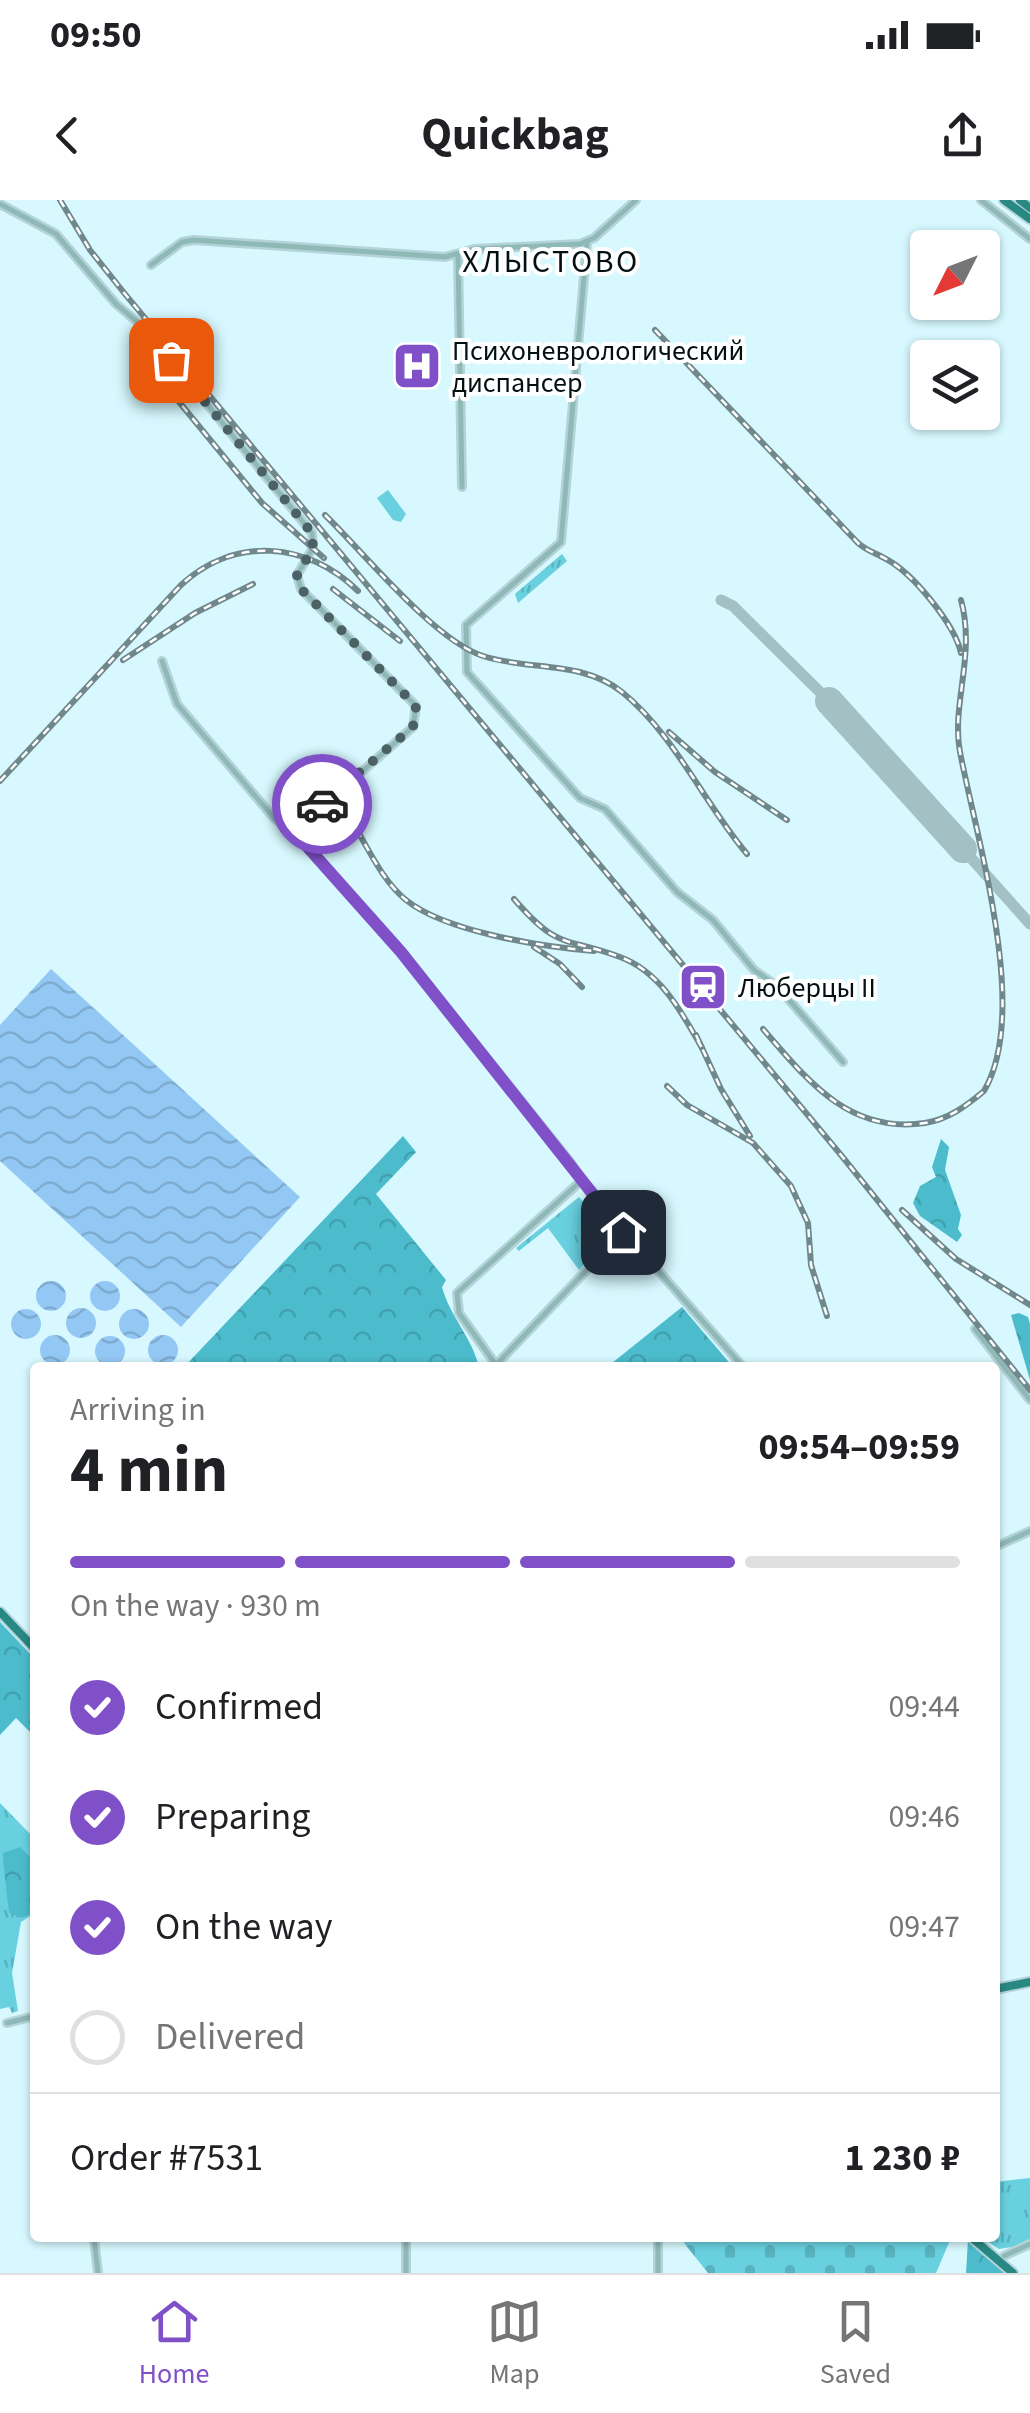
<!DOCTYPE html>
<html lang="en">
<head>
<meta charset="utf-8">
<style>
  body { margin:0; font-family:"Source Sans 3",sans-serif; background:#f6f6f6; color:#202124; height:100vh; display:flex; flex-direction:column; font-size:38px; white-space:nowrap }
  * { box-sizing:border-box; margin:0 }
  p { font-size:32px; color:#757577 }
  .icon { flex:none; width:55px; height:55px; fill:none; stroke:currentColor; stroke-width:2; stroke-linecap:round; stroke-linejoin:round }
  .map { position:relative; flex:1; overflow:hidden }
  .details { position:absolute; left:30px; top:1162px; width:970px; height:880px; display:flex; flex-direction:column; background:#fff; border-radius:10px; box-shadow:0 2px 8px #0004 }
  .details>* { flex:none }
  .needle { width:65px; rotate:228deg }
  .controls { position:absolute; left:910px; top:30px; display:grid; gap:20px }
  .controls a { display:grid; place-items:center; width:90px; height:90px; border-radius:10px; background:#fff; box-shadow:0 2px 8px #0004; font-size:50px }
  .pin { position:absolute; display:grid; place-items:center; width:85px; height:85px; color:#fff; margin:-42px; border-radius:20px; box-shadow:0 5px 15px #0006 }
  .courier { position:absolute; display:grid; place-items:center; width:100px; height:100px; margin:-50px; border:8px solid #8050c8; border-radius:50%; background:#fff; color:#222; box-shadow:0 2px 12px #0007 }
  .headline em { font-style:normal; font-weight:700 }
  .headline div { display:flex; flex-direction:column-reverse }
  .headline { display:flex; align-items:center; justify-content:space-between; height:170px; padding:0 40px }
  h1 { font-size:65px; font-weight:700; line-height:75px }
  .bar { display:grid; grid-template-columns:repeat(4,1fr); gap:15px 10px; align-content:center; height:120px; padding:0 40px }
  .bar i { height:12px; border-radius:8px; background:#e0e0e0 }
  .bar .selected { background:#8050c8 }
  .bar p { grid-column:span 4 }
  .line { display:flex; align-items:center; gap:25px; padding:0 40px; border-top:2px solid #e0e0e0 }
  .line div { flex:1 }
  ol { padding:0 40px; list-style:none }
  li { display:flex; align-items:center; gap:30px; height:110px }
  li p { margin-inline-start:auto }
  li .icon { padding:10px; border-radius:50%; background:#8050c8; color:#fff; stroke-width:4 }
  li:last-child { color:#757577 }
  li i { width:55px; height:55px; border:5px solid #e0e0e0; border-radius:50% }
  .status { display:flex; justify-content:space-between; align-items:center; height:70px; padding:0 50px; background:#fff; direction:ltr }
  .status svg { height:28px; fill:currentColor }
  header { display:flex; justify-content:space-between; align-items:center; height:130px; padding:0 40px; background:#fff; font-size:45px; font-weight:700 }
  .tab-bar { display:flex; justify-content:space-around; align-items:center; height:140px; border-top:2px solid #e0e0e0; background:#fff; font-size:28px; color:#757577 }
  .tab-bar a { display:grid; justify-items:center; gap:5px }
  .tab-bar .selected { color:#8050c8 }
  .map>svg:first-child { display:block }
  .grass { fill:url(#grass-tufts) }
  .forest { fill:url(#forest-crowns) }
  .cemetery { fill:url(#cemetery-stones) }
  .pitch { fill:#69d0e0 }
  .water { fill:url(#water-waves) }
  .lines { fill:none; stroke-linecap:round; stroke-linejoin:round }
  .taxiway { stroke:#a3c0c5; stroke-width:11 }
  .runway { stroke:#a3c0c5; stroke-width:28 }
  .minor-casing { stroke:#b4d3d8; stroke-width:10 }
  .major-casing { stroke:#b4d3d8; stroke-width:12 }
  .minor { stroke:#8eb9b6; stroke-width:5 }
  .major { stroke:#278884; stroke-width:8 }
  .rail-casing { stroke:#70888c; stroke-width:6 }
  .rail { stroke:#fff; stroke-width:2.5; stroke-dasharray:8; stroke-linecap:butt }
  .done { stroke:#4c6165; stroke-width:10; stroke-dasharray:0 18 }
  .route { stroke:#8050c8; stroke-width:12 }
  .labels { text-anchor:middle; stroke-width:8; stroke-linejoin:round; paint-order:stroke }
  .poi-label { font-size:28px; fill:#021012; stroke:#fff; text-anchor:start }
  .quarter-label { font-size:32px; letter-spacing:2.5px; fill:#021012; stroke:#fff }
</style>
</head>
<body>
<div class="status"><b>09:50</b><svg viewBox="0 0 49 12"><path d="M0 12V9h3v3zM5 12V6h3v6zM10 12V3h3v9zM15 12V0h3v12zM26 1h20v11H26zM47 4h2v5h-2z"/></svg></div>
<header><svg class="icon" aria-label="back" viewBox="0 0 24 24"><path d="M15 5l-7 7 7 7"/></svg>Quickbag<svg class="icon" aria-label="share" viewBox="0 0 24 24"><path d="M12 15V3M7 8l5-5 5 5M5 13v7h14v-7"/></svg></header>
<div class="map">
<svg width="1030" height="2073" viewBox="0 0 1030 2073">
  <defs>
    <pattern id="grass-tufts" width="24" height="20" patternUnits="userSpaceOnUse" patternTransform="scale(2.5)"><rect width="24" height="20" fill="#69d0e0"/><path d="M3 7l-1-3M5 7V3M7 7l1-3M15 17l-1-3M17 17v-4M19 17l1-3" fill="none" stroke="#59b2bf"/></pattern>
    <pattern id="forest-crowns" width="20" height="18" patternUnits="userSpaceOnUse" patternTransform="scale(2.5)"><rect width="20" height="18" fill="#4cbccc"/><path d="M2 6a3 3 0 1 1 6 0M12 15a3 3 0 1 1 6 0" fill="none" stroke="#41a1ae"/></pattern>
    <pattern id="cemetery-stones" width="16" height="16" patternUnits="userSpaceOnUse" patternTransform="scale(2.5)"><rect width="16" height="16" fill="#69d0e0"/><path d="M2 7V4a2 2 0 0 1 4 0v3zM10 15v-3a2 2 0 0 1 4 0v3z" fill="#59b2bf"/></pattern>
    <pattern id="water-waves" width="16" height="10" patternUnits="userSpaceOnUse" patternTransform="scale(2.5)"><rect width="16" height="10" fill="#94c8f4"/><path d="M0 5q4-4 8 0t8 0" fill="none" stroke="#7eabd0"/></pattern>
  </defs>
  <rect width="100%" height="100%" fill="#d6f8fe"/>
  <g class="grass">
    <polygon points="562,354 567,361 518,403 515,394"/>
    <polygon points="579,997 613,1034 579,1070 548,1028 519,1051 516,1048"/>
    <polygon points="0,1603 35,1639 35,1713 21,1722 12,1773 18,1811 12,1813 9,1807 0,1809"/>
    <polygon points="1030,1978 1030,2044 999,2049 982,2038 995,2038 995,1982"/>
  </g>
  <g class="forest">
    <path d="M403 936 416 952 376 994 446 1080 442 1087C450 1117 472 1137 479 1167H184Z"/>
    <polygon points="941,939 949,947 945,970 961,1015 958,1029 962,1035 957,1042 920,1016 913,1003 920,986 936,977 932,967"/>
    <polygon points="682,1107 733,1167 607,1167"/>
    <polygon points="1019,1113 1028,1117 1030,1124 1030,1180 1011,1115"/>
    <polygon points="0,1422 35,1459 35,1537 16,1518 0,1535"/>
    <polygon points="20,1647 35,1662 35,1712 22,1718 9,1713 3,1660 3,1653"/>
    <polygon points="968,2040 996,2057 1009,2073 966,2073"/>
  </g>
  <polygon class="cemetery" points="688,2038 951,2038 936,2073 708,2073 684,2043"/>
  <polygon class="pitch" points="388,290 406,314 401,322 393,320 377,298"/>
  <g class="water">
    <polygon points="51,769 300,997 181,1127 0,961 0,825"/>
    <circle cx="105" cy="1096" r="15"/>
    <circle cx="51" cy="1096" r="15"/>
    <circle cx="81" cy="1123" r="15"/>
    <circle cx="134" cy="1124" r="15"/>
    <circle cx="26" cy="1124" r="15"/>
    <circle cx="55" cy="1150" r="15"/>
    <circle cx="163" cy="1150" r="15"/>
    <circle cx="110" cy="1151" r="15"/>
  </g>
  <g class="lines">
    <g class="taxiway">
      <polyline points="721,400 733,406 829,501"/>
      <polyline points="963,649 1030,724"/>
    </g>
    <polyline class="runway" points="829,501 963,649"/>
    <g class="minor-casing">
      <g id="minor">
        <polyline points="981,0 1030,39"/>
        <polyline points="0,4 56,34 116,104 146,129 312,333 313,348 297,375 301,389 416,506 413,527 303,623 303,641"/>
        <polyline points="587,42 561,342 466,425 467,472 580,598 605,609 677,692 713,720 754,770 777,786 843,862"/>
        <polyline points="458,55 462,287"/>
        <polyline points="151,65 182,42 194,40 445,57 474,49 580,44 594,38 636,0"/>
        <polyline points="162,461 177,504 274,618 304,643 401,751 571,963 589,992 744,1168"/>
        <polyline points="975,1129 1030,1200"/>
        <polyline points="496,1165 459,1113 457,1093 581,981"/>
        <polyline points="494,1167 623,1032"/>
        <polyline points="995,1347 1030,1331"/>
        <polyline points="7,1823 35,1816"/>
        <polyline points="94,2038 98,2073"/>
        <polyline points="658,2038 658,2073"/>
        <polyline points="1004,2056 1030,2044"/>
        <polyline points="406,2073 406,2038"/>
      </g>
    </g>
    <g class="major-casing">
      <g id="major">
        <polyline points="1004,0 1030,19"/>
        <polyline points="1020,0 1030,8"/>
        <polyline points="0,1412 35,1449"/>
        <polyline points="995,1789 1030,1782"/>
        <polyline points="972,2038 1013,2073"/>
      </g>
    </g>
    <use href="#minor" class="minor"/>
    <use href="#major" class="major"/>
    <g class="rail-casing">
      <g id="rail">
        <polyline points="60,0 90,50 125,94 841,955 1030,1190"/>
        <path d="M655 130 858 343C867 351 876 353 886 359 913 373 955 425 961 453"/>
        <polyline points="162,181 262,303 324,358"/>
        <path d="M325 315C365 354 434 440 483 456 529 471 582 460 622 492 674 534 704 603 747 654"/>
        <polyline points="333,389 400,441"/>
        <polyline points="123,460 195,413 253,384"/>
        <polyline points="669,532 715,572 787,620"/>
        <path d="M0 581 181 385C234 336 307 341 358 391"/>
        <path d="M357 630C371 654 384 682 406 700 446 732 543 747 594 751"/>
        <path d="M514 699C559 751 563 736 620 757 661 772 682 813 702 848"/>
        <polyline points="534,747 560,764 582,787"/>
        <path d="M763 829C808 881 849 934 925 923 949 919 966 906 984 891 1030 813 978 645 960 552 951 505 976 455 961 400"/>
        <polyline points="696,835 721,889 750,936"/>
        <polyline points="667,886 687,905 753,943 791,986 808,1023 811,1065 827,1116"/>
        <polyline points="902,1010 956,1059 1030,1105"/>
      </g>
    </g>
    <use href="#rail" class="rail"/>
  </g>
  <g class="lines">
    <polyline class="done" points="171,160 312,333 313,348 297,375 301,389 416,506 413,527 322,604"/>
    <polyline class="route" points="322,604 303,623 304,643 401,752 623,1032"/>
  </g>
  <defs>
    <g id="hospital-square" transform="scale(2.5)"><rect x="-9" y="-9" width="18" height="18" rx="4" fill="#8050c8" stroke="#fff"/><path d="M-5-5h3v3.5h4V-5h3V5h-3V1.5h-4V5h-3Z" fill="#fff"/></g>
    <g id="station-square" transform="scale(2.5)"><rect x="-9" y="-9" width="18" height="18" rx="4" fill="#8050c8" stroke="#fff"/><path d="M-3-6H3Q5-6 5-4V2Q5 4 3 4L4.5 6H3L1.5 4h-3L-3 6H-4.5L-3 4Q-5 4-5 2V-4Q-5-6-3-6ZM-3.5-4v3h7v-3ZM-3.5 1v1.5H-2V1ZM2 1v1.5H3.5V1Z" fill="#fff"/></g>
  </defs>
  <g fill-rule="evenodd">
    <use href="#hospital-square" x="417" y="166"/>
    <use href="#station-square" x="703" y="787"/>
  </g>
  <g class="labels">
    <g class="poi-label">
      <text x="452" y="160">Психоневрологический<tspan x="452" dy="32">диспансер</tspan></text>
      <text x="738" y="797">Люберцы II</text>
    </g>
    <g class="quarter-label">
      <text x="551" y="72">ХЛЫСТОВО</text>
    </g>
  </g>
</svg>
<div class="controls">
<a><svg class="needle" viewBox="-14 -14 28 28"><path d="M0-13l5 13h-10z" fill="#e53935"/><path d="M0 13l5-13h-10z" fill="#757577"/></svg></a>
<a><svg class="icon" aria-label="layers" viewBox="0 0 24 24"><path d="M12 4l9 5-9 5-9-5zM3 14l9 5 9-5"/></svg></a>
</div>
<div class="pin" style="left:171px;top:160px;background:#ea580c"><svg class="icon" aria-label="bag" viewBox="0 0 24 24"><path d="M5 8h14l-1 12H6zM9 8a3 3 0 0 1 6 0"/></svg></div>
<div class="pin" style="left:623px;top:1032px;background:#1f2937"><svg class="icon" aria-label="home" viewBox="0 0 24 24"><path d="M3 11l9-7 9 7M6 9v11h12V9"/></svg></div>
<div class="courier" style="left:322px;top:604px"><svg class="icon" aria-label="car" viewBox="0 0 24 24"><path d="M5 17H2v-5l4-1 3-4h7l3 4 3 1v5h-3M9 17h6M6 11h13"/><circle cx="7" cy="17" r="2"/><circle cx="17" cy="17" r="2"/></svg></div>
<section class="details">
<div class="headline"><div><h1>4 min</h1><p>Arriving in</p></div><em>09:54–09:59</em></div>
<div class="bar"><i class="selected"></i><i class="selected"></i><i class="selected"></i><i></i><p>On the way · 930 m</p></div>
<ol>
<li><svg class="icon" aria-label="check" viewBox="0 0 24 24"><path d="M5 12l5 5 9-10"/></svg>Confirmed<p>09:44</p></li>
<li><svg class="icon" aria-label="check" viewBox="0 0 24 24"><path d="M5 12l5 5 9-10"/></svg>Preparing<p>09:46</p></li>
<li><svg class="icon" aria-label="check" viewBox="0 0 24 24"><path d="M5 12l5 5 9-10"/></svg>On the way<p>09:47</p></li>
<li><i></i>Delivered</li>
</ol>
<div class="line" style="height:130px"><div>Order #7531</div><b>1 230 ₽</b></div>
</section>
</div>
<nav class="tab-bar">
<a class="selected"><svg class="icon" aria-label="home" viewBox="0 0 24 24"><path d="M3 11l9-7 9 7M6 9v11h12V9"/></svg>Home</a>
<a><svg class="icon" aria-label="map" viewBox="0 0 24 24"><path d="M3 6l6-2 6 2 6-2v14l-6 2-6-2-6 2zM9 4v14M15 6v14"/></svg>Map</a>
<a><svg class="icon" aria-label="saved" viewBox="0 0 24 24"><path d="M7 4h10v16l-5-4-5 4z"/></svg>Saved</a>
</nav>
</body>
</html>
